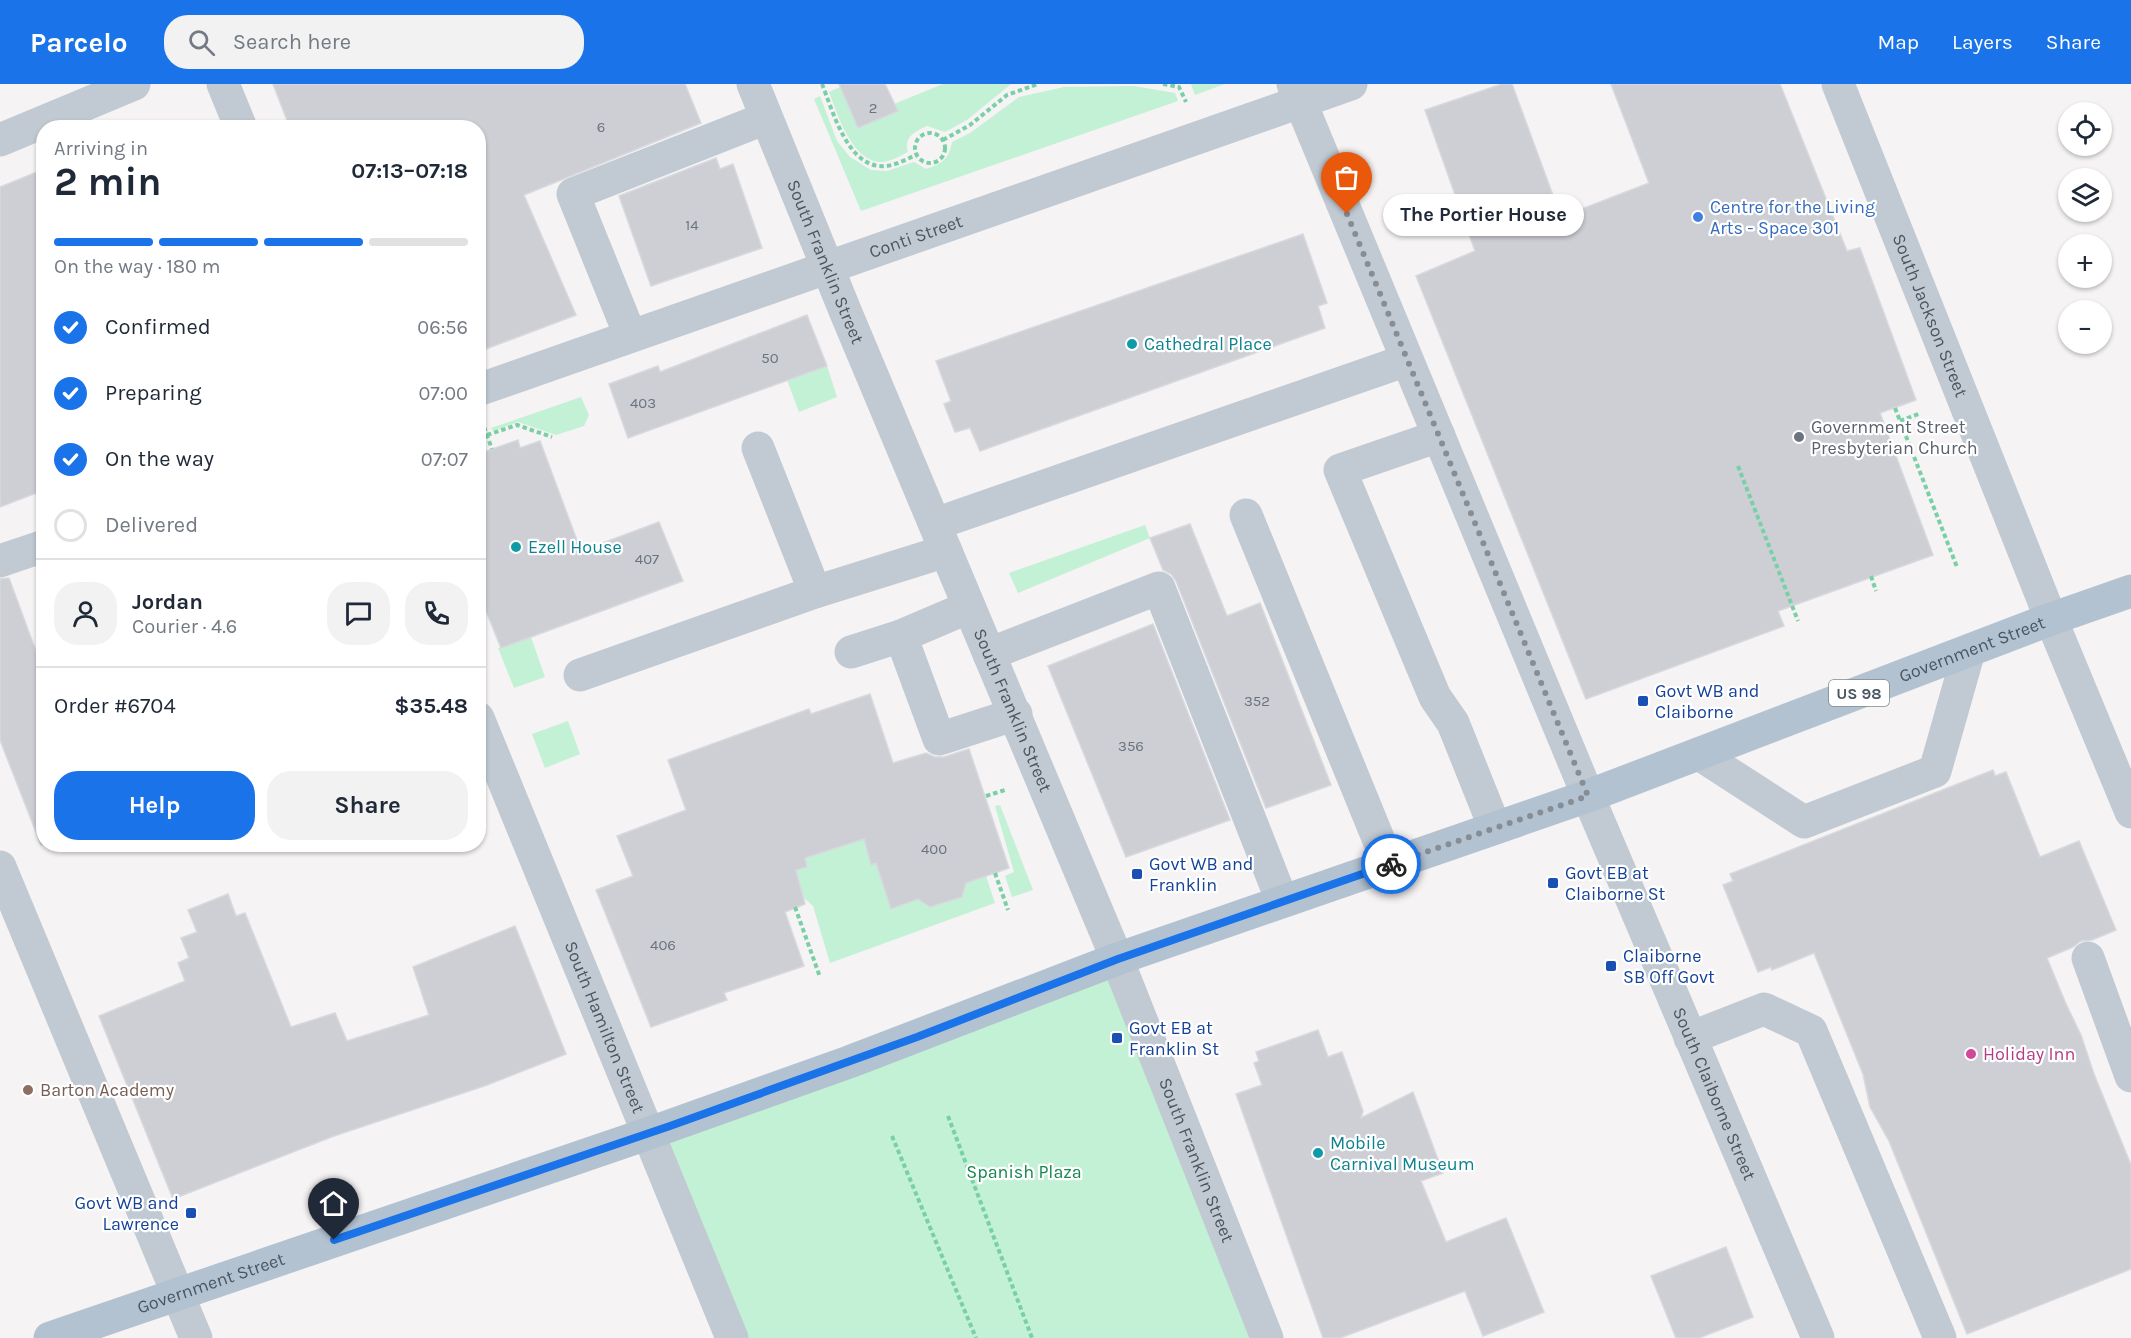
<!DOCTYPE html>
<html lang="en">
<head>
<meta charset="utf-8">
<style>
  body { margin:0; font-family:Karla,sans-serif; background:#f2f2f3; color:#1f2937; height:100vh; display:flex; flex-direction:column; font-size:22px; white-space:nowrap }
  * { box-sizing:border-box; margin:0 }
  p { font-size:20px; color:#747a83 }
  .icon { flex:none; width:33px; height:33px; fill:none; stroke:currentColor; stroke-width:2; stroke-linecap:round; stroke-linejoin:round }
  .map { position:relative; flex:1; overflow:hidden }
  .sheet { position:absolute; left:36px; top:36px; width:450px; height:732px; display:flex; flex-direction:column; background:#fff; border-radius:24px; box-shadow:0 2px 4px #0004 }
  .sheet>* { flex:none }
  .controls { position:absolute; left:2058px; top:18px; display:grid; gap:12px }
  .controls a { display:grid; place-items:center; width:54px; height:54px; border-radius:50%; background:#fff; box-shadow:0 2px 4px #0004; font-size:30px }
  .pin { position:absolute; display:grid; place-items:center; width:51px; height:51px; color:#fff; margin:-62px -26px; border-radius:50% 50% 50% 0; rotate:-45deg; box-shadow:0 0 6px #0007 }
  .pin .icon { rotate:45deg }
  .courier { position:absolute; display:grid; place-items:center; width:60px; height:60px; margin:-30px; border:4px solid #1a73e8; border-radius:50%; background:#fff; color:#222; box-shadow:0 2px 8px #0007 }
  .bubble { position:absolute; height:42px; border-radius:21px; background:#fff; box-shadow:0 2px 4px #0004; font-size:20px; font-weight:700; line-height:42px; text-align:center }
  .overview em { font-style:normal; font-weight:700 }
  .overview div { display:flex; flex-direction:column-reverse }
  .overview { display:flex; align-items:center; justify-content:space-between; height:102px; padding:0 18px }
  h1 { font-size:39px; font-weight:700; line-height:45px }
  .bar { display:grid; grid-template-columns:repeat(4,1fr); gap:9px 6px; align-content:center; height:72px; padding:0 18px }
  .bar i { height:8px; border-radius:4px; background:#e0e1e3 }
  .bar .on { background:#1a73e8 }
  .bar p { grid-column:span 4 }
  .line { display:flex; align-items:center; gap:15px; padding:0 18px; border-top:2px solid #e0e1e3 }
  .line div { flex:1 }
  .round { display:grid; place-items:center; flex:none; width:63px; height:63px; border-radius:24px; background:#f2f2f3 }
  ol { padding:0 18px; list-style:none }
  li { display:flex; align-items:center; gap:18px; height:66px }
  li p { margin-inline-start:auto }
  li .icon { padding:6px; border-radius:50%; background:#1a73e8; color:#fff; stroke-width:4 }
  li:last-child { color:#747a83 }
  li i { width:33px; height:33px; border:3px solid #e0e1e3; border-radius:50% }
  .button { display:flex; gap:12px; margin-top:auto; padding:12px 18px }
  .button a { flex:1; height:69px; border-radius:24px; background:#1a73e8; color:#fff; font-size:24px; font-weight:700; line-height:69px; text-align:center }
  .button a+a { background:#f2f2f3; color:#1f2937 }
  header { display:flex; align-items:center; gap:36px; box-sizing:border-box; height:84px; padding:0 30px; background:#1a73e8; color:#fff }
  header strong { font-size:28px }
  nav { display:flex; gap:33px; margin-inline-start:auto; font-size:21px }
  .search { width:420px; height:54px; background:#f2f2f3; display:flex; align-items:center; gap:15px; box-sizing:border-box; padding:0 21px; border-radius:24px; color:#747a83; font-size:22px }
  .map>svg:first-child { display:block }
  .green { fill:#c3f1d5 }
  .building { fill:#cdcfd5; stroke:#d7d9de; stroke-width:1.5 }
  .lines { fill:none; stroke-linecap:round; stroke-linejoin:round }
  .path { stroke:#7ad0a6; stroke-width:4; stroke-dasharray:4.5 3; stroke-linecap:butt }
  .minor { stroke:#c1cad2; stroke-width:33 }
  .major { stroke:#b3c2d1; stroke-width:33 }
  .done { stroke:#868d94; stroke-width:6; stroke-dasharray:0 10.8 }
  .route { stroke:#1a73e8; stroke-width:8 }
  .shop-dot { fill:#3f7fe0; stroke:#fff; stroke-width:2 }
  .culture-dot { fill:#0f9aa8; stroke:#fff; stroke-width:2 }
  .worship-dot { fill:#6b7280; stroke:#fff; stroke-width:2 }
  .transit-dot { fill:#1a4fb4; stroke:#fff; stroke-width:2 }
  .hotel-dot { fill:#d1479c; stroke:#fff; stroke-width:2 }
  .education-dot { fill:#8d6e63; stroke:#fff; stroke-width:2 }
  .labels { text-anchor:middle; stroke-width:4.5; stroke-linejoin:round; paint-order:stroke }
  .number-label { font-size:15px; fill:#6b747e }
  .shield { fill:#fff; stroke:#808990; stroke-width:1.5 }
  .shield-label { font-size:16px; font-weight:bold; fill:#4a5661 }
  .shop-label { font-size:18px; fill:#366cbe; stroke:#fff; text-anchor:start }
  .street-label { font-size:18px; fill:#4a5661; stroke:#fff }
  .culture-label { font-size:18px; fill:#0d838f; stroke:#fff; text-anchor:start }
  .worship-label { font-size:18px; fill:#5b616d; stroke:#fff; text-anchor:start }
  .transit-label { font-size:18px; fill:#164399; stroke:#fff; text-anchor:start }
  .hotel-label { font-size:18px; fill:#b23c85; stroke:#fff; text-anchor:start }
  .education-label { font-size:18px; fill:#785e54; stroke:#fff; text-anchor:start }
  .park-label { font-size:18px; fill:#17864f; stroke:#fff }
</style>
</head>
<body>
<header>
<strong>Parcelo</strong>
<div class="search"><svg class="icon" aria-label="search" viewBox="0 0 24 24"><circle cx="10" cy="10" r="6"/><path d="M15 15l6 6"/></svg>Search here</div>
<nav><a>Map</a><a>Layers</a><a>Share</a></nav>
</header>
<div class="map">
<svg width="2131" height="1254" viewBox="0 0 2131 1254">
  <rect width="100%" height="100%" fill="#f5f3f3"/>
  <g class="green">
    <path d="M943 0H1011L967 36 945 48 927 42C916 47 903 53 908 68 900 72 890 78 881 78 852 78 837 29 829 8L840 3 858 44 897 27 894 20Z"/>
    <polygon points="1191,0 1225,0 1195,11"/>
    <path d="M1134 2 1175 9 1178 17 861 127 814 15 820 12 837 57 850 73 871 86 887 87 914 78 926 85C942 80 949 75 952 58L970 49 1019 13 1064 3Z"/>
    <polygon points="827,282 837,313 799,328 787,296"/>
    <polygon points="581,313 589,331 584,342 556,351 518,338 493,347 491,344"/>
    <polygon points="1145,441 1150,454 1018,509 1009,489"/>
    <polygon points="531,553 545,593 514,604 498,564"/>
    <polygon points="568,637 580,670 545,684 532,650"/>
    <polygon points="1000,721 1033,806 1012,813 1005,792 1014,788 995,722"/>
    <polygon points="864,755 871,780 876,779 891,825 918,815 930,823 962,813 966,799 986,792 995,819 830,879 813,822 804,814 795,786 805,774"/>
    <polygon points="1117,875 1267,1254 732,1254 647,1050"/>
  </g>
  <g class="building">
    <polygon points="273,0 685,0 701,39 524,111 576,231 478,268 478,44 290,44"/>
    <polygon points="839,0 885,0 898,27 858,44"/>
    <polygon points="1502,0 1512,0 1561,133 1649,99 1611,0 1780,0 1847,167 1860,164 1916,316 1880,329 1933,471 1778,527 1784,542 1586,615 1416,192 1475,167 1425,26"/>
    <polygon points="716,74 720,85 733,80 762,164 651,202 619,112"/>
    <polygon points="44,85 44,406 0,423 0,103"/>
    <polygon points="1303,150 1327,219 1318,222 1325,244 980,367 970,344 955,348 944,320 951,317 936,277"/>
    <polygon points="807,231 827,282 628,354 609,300 658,282 660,288"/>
    <polygon points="518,356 520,364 540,357 581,467 659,438 683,497 501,564 478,507 478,370"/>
    <polygon points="1190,440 1227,532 1260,519 1331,701 1266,724 1176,497 1171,490 1163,486 1150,454"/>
    <polygon points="9,494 44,589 44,761 41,761 0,656 0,495"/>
    <polygon points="1153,540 1230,736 1126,773 1048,582"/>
    <polygon points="870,610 893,679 926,669 935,673 944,673 969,665 1009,784 966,799 962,813 930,823 918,815 891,825 876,779 871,781 864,755 805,774 807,783 796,786 805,820 785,828 804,882 724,909 727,916 651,943 596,806 633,792 617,752 686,726 668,676 809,625 811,630"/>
    <polygon points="1993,686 1995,692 2006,688 2040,773 2079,757 2116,846 2092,856 2081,857 2073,863 2047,874 2066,920 2081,951 2094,990 2131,1081 2131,1185 1967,1250 1889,1057 1870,1023 1863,990 1814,869 1772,886 1771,883 1758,888 1723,801 1733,797 1730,790"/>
    <polygon points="228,810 236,832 245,829 291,943 335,929 347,957 429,931 413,883 515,842 566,970 487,1001 334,1052 173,1115 99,932 185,897 178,879 189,874 181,854 197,848 188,826"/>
    <polygon points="1318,946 1328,973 1342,968 1363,1027 1361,1034 1413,1008 1443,1089 1421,1097 1446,1158 1506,1134 1544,1228 1483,1252 1465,1207 1340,1254 1323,1254 1236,1010 1262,1001 1254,979 1259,977 1256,968"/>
    <polygon points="1726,1163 1753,1233 1699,1254 1676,1254 1651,1192"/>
  </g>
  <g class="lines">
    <g class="path">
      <path d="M822 0C833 27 848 86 886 82 896 81 907 75 916 71"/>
      <polyline points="1163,0 1179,3 1186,18"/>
      <circle cx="930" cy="64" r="15"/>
      <polyline points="943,56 970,41 1007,11 1038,0"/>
      <polyline points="1895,324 1957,483"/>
      <polyline points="1900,337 1921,329"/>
      <polyline points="484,343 492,365"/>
      <polyline points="487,351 517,341 552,353"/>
      <polyline points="1738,382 1798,537"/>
      <polyline points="1871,492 1876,507"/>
      <polyline points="986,712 1005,706"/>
      <polyline points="995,789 1008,826"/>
      <polyline points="795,823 820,893"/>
      <polyline points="948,1032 1032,1254"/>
      <polyline points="892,1052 976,1254"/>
    </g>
    <g class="minor">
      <polyline points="223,0 241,44"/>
      <path id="s1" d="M753 0 846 229 1117 875 1267 1254"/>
      <path id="s2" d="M1293 0 1588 712 1818 1254"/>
      <path id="s3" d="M1838 0 2051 535 2131 728"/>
      <polyline points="0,56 134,0"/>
      <polyline points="630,251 573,110 766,34"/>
      <path id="s4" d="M478 306 1351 0"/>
      <polyline points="1439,352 1340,386 1435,613 1453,639 1495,744"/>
      <polyline points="758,364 815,508"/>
      <polyline points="1246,431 1389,781"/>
      <polyline points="935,440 1407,276"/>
      <polyline points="0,477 44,462"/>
      <polyline points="901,552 939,655 1016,630"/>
      <polyline points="851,568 901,552 969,523"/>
      <polyline points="989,570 1159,504 1282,817"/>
      <polyline points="580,591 815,508 946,467"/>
      <path id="s5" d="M478 634 732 1254"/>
      <polyline points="1699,670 1804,738 1935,687 1969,567"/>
      <polyline points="0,783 196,1254"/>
      <polyline points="2088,874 2131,992"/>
      <polyline points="1690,954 1764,925 1811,947 1940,1254"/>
    </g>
    <path class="major" id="s6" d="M50 1254 647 1050 849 978 1117 875 1588 712 2051 535 2131 507"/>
  </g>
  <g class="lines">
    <polyline class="done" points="1347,130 1588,712 1391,780"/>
    <polyline class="route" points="334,1156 670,1042 917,953 1118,875 1391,780"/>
  </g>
  <circle class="shop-dot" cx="1698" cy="133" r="6"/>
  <g class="culture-dot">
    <circle cx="1132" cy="260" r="6"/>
    <circle cx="516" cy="463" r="6"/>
    <circle cx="1318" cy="1069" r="6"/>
  </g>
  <circle class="worship-dot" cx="1799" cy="353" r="6"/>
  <g class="transit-dot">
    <rect x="1637" y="611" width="12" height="12" rx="3"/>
    <rect x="1131" y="784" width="12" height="12" rx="3"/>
    <rect x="1547" y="793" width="12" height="12" rx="3"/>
    <rect x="1605" y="876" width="12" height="12" rx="3"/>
    <rect x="1111" y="948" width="12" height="12" rx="3"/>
    <rect x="185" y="1123" width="12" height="12" rx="3"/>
  </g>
  <circle class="hotel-dot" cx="1971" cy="970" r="6"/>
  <circle class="education-dot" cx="28" cy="1006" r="6"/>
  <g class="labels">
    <g class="number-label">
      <text x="873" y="29">2</text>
      <text x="601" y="48">6</text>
      <text x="692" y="146">14</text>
      <text x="770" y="279">50</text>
      <text x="643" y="324">403</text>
      <text x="647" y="480">407</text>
      <text x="1257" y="622">352</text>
      <text x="1131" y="667">356</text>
      <text x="934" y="770">400</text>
      <text x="663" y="866">406</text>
    </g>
    <rect class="shield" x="1829" y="596" width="60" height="26" rx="4.5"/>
    <g class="shield-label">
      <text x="1859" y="615">US 98</text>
    </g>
    <g class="shop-label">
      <text x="1710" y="129">Centre for the Living<tspan x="1710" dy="21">Arts - Space 301</tspan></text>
    </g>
    <g class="street-label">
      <text dy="6" stroke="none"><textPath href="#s4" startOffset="464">Conti Street</textPath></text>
      <text dy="6" stroke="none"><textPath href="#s1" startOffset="192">South Franklin Street</textPath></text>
      <text dy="6" stroke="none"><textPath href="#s3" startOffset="249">South Jackson Street</textPath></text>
      <text dy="6" stroke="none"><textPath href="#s6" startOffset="2042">Government Street</textPath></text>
      <text dy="6" stroke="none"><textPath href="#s1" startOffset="678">South Franklin Street</textPath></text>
      <text dy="6" stroke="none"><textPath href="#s5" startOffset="334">South Hamilton Street</textPath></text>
      <text dy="6" stroke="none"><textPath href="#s2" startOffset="1094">South Claiborne Street</textPath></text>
      <text dy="6" stroke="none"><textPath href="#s1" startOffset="1164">South Franklin Street</textPath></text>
      <text dy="6" stroke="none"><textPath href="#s6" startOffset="170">Government Street</textPath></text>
    </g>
    <g class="culture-label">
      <text x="1144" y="266">Cathedral Place</text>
      <text x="528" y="469">Ezell House</text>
      <text x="1330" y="1065">Mobile<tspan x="1330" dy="21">Carnival Museum</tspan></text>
    </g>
    <g class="worship-label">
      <text x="1811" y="349">Government Street<tspan x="1811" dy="21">Presbyterian Church</tspan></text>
    </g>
    <g class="transit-label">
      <text x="1655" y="613">Govt WB and<tspan x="1655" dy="21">Claiborne</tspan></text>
      <text x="1149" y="786">Govt WB and<tspan x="1149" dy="21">Franklin</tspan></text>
      <text x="1565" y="795">Govt EB at<tspan x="1565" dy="21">Claiborne St</tspan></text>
      <text x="1623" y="878">Claiborne<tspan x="1623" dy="21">SB Off Govt</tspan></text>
      <text x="1129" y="950">Govt EB at<tspan x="1129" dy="21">Franklin St</tspan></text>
      <text x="179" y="1125" text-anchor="end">Govt WB and<tspan x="179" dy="21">Lawrence</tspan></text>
    </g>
    <g class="hotel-label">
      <text x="1983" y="976">Holiday Inn</text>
    </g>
    <g class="education-label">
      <text x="40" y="1012">Barton Academy</text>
    </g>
    <g class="park-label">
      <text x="1024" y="1094">Spanish Plaza</text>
    </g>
  </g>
</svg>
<div class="controls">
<a><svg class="icon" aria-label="locate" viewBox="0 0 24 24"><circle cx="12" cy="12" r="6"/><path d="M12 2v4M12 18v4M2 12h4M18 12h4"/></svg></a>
<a><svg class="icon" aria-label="layers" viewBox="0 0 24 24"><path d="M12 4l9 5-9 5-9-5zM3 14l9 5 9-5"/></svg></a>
<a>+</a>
<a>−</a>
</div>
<div class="pin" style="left:1347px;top:130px;background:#ea580c"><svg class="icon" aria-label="bag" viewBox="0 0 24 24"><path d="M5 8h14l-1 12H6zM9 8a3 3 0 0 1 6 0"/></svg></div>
<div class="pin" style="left:334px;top:1156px;background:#1f2937"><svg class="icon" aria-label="home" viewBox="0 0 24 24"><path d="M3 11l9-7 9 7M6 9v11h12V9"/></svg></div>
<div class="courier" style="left:1391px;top:780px"><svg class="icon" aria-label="bike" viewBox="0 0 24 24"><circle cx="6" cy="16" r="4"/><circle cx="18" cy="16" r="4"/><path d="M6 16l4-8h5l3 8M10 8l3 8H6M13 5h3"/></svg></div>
<div class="bubble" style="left:1383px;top:110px;width:201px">The Portier House</div>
<section class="sheet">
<div class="overview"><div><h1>2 min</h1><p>Arriving in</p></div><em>07:13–07:18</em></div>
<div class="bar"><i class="on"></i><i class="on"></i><i class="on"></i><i></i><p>On the way · 180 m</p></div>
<ol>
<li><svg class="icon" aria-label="check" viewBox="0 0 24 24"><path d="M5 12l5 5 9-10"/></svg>Confirmed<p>06:56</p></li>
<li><svg class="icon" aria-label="check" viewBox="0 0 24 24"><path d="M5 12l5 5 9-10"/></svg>Preparing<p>07:00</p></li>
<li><svg class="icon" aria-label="check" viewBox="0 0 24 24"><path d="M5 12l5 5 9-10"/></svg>On the way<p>07:07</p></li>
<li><i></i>Delivered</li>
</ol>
<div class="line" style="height:108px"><a class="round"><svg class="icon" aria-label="person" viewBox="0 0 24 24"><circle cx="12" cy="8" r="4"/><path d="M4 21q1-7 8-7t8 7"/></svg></a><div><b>Jordan</b><p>Courier · 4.6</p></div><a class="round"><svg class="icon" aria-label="chat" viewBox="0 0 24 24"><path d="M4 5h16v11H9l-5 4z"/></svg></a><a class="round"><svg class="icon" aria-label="phone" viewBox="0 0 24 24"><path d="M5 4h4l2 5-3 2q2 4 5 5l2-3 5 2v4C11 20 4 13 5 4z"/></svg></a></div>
<div class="line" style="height:78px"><div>Order #6704</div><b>$35.48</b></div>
<div class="button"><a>Help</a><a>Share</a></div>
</section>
</div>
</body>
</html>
